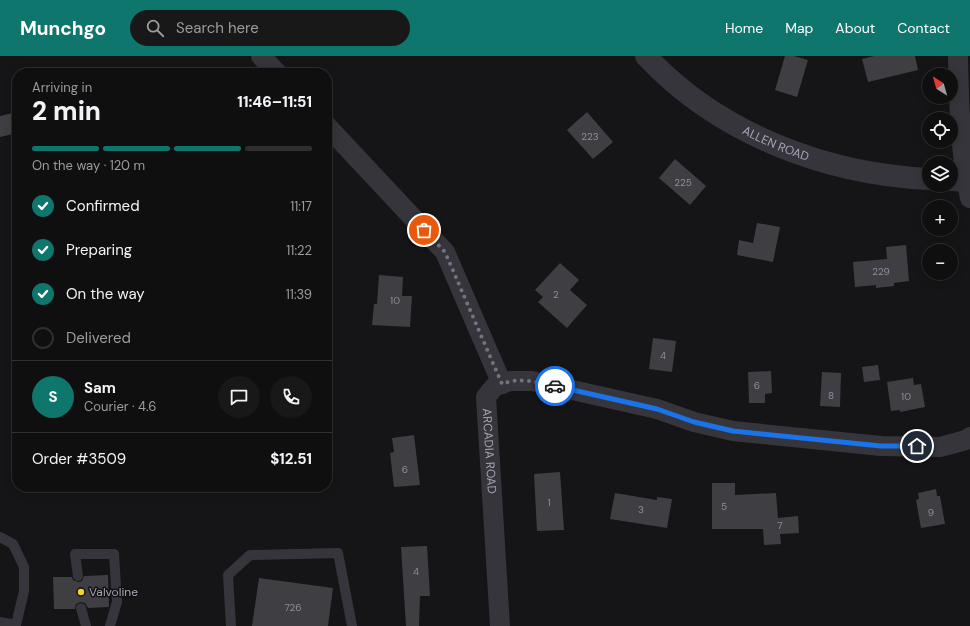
<!DOCTYPE html>
<html lang="en">
<head>
<meta charset="utf-8">
<style>
  body { margin:0; font-family:"DM Sans",sans-serif; background:#191819; color:#f1f3f6; height:100vh; display:flex; flex-direction:column; font-size:15px; white-space:nowrap }
  * { box-sizing:border-box; margin:0 }
  p { font-size:13px; color:#9c9c9f }
  .icon { flex:none; width:22px; height:22px; fill:none; stroke:currentColor; stroke-width:2; stroke-linecap:round; stroke-linejoin:round }
  .map { position:relative; flex:1; overflow:hidden }
  .side { position:absolute; left:12px; top:12px; width:320px; height:424px; display:flex; flex-direction:column; background:#100f10; border-radius:16px; box-shadow:0 2px 10px #0003,0 0 0 1px #302f30 }
  .side>* { flex:none }
  .needle { width:26px; rotate:323deg }
  .buttons { position:absolute; left:922px; top:12px; display:grid; gap:8px }
  .buttons a { display:grid; place-items:center; width:36px; height:36px; border-radius:50%; background:#100f10; box-shadow:0 2px 10px #0003,0 0 0 1px #302f30; font-size:20px }
  .pin { position:absolute; display:grid; place-items:center; width:34px; height:34px; color:#fff; margin:-17px; border:2px solid #fff; border-radius:50%; box-shadow:0 1px 4px #0007 }
  .courier { position:absolute; display:grid; place-items:center; width:40px; height:40px; margin:-20px; border:3px solid #1a73e8; border-radius:50%; background:#fff; color:#222; box-shadow:0 1px 5px #0007 }
  .headline em { font-style:normal; font-weight:800 }
  .headline div { display:flex; flex-direction:column-reverse }
  .headline { display:flex; align-items:center; justify-content:space-between; height:68px; padding:0 20px }
  h1 { font-size:26px; font-weight:800; line-height:30px }
  .bar { display:grid; grid-template-columns:repeat(4,1fr); gap:6px 4px; align-content:center; height:48px; padding:0 20px }
  .bar i { height:5px; border-radius:3px; background:#302f30 }
  .bar .selected { background:#0f766e }
  .bar p { grid-column:span 4 }
  .line { display:flex; align-items:center; gap:10px; padding:0 20px; border-top:1px solid #302f30 }
  .line div { flex:1 }
  .round { display:grid; place-items:center; flex:none; width:42px; height:42px; border-radius:21px; background:#191819 }
  ol { padding:0 20px; list-style:none }
  li { display:flex; align-items:center; gap:12px; height:44px }
  li p { margin-inline-start:auto }
  li .icon { padding:4px; border-radius:50%; background:#0f766e; color:#fff; stroke-width:4 }
  li:last-child { color:#9c9c9f }
  li i { width:22px; height:22px; border:2px solid #302f30; border-radius:50% }
  header { display:flex; align-items:center; gap:24px; box-sizing:border-box; height:56px; padding:0 20px; background:#0f766e; color:#fff }
  header strong { font-size:19px }
  nav { display:flex; gap:22px; margin-inline-start:auto; font-size:14px }
  .search { width:280px; height:36px; background:#191819; display:flex; align-items:center; gap:10px; box-sizing:border-box; padding:0 14px; border-radius:22px; color:#9c9c9f; font-size:15px }
  .map>svg:first-child { display:block }
  .building { fill:#3f3e43 }
  .lines { fill:none; stroke-linecap:round; stroke-linejoin:round }
  .service { stroke:#35353b; stroke-width:10 }
  .minor { stroke:#35353b; stroke-width:20 }
  .tertiary { stroke:#35353b; stroke-width:22 }
  .done { stroke:#73747f; stroke-width:4; stroke-dasharray:0 7.2 }
  .route { stroke:#1a73e8; stroke-width:5 }
  .poi-dot { fill:#f6d22d; stroke:#100f11; stroke-width:1.5 }
  .labels { text-anchor:middle; stroke-width:3; stroke-linejoin:round; paint-order:stroke }
  .number-label { font-size:10px; fill:#8c8e9a }
  .street-label { font-size:12px; fill:#a6a8b7; stroke:#100f11 }
  .poi-label { font-size:12px; fill:#a6a8b7; stroke:#100f11; text-anchor:start }
</style>
</head>
<body>
<header>
<strong>Munchgo</strong>
<div class="search"><svg class="icon" aria-label="search" viewBox="0 0 24 24"><circle cx="10" cy="10" r="6"/><path d="M15 15l6 6"/></svg>Search here</div>
<nav><a>Home</a><a>Map</a><a>About</a><a>Contact</a></nav>
</header>
<div class="map">
<svg width="970" height="570" viewBox="0 0 970 570">
  <rect width="100%" height="100%" fill="#151416"/>
  <g class="building">
    <polygon points="785,0 794,0 808,4 797,41 775,34"/>
    <polygon points="874,0 915,0 918,14 868,26 862,3"/>
    <polygon points="17,56 17,77 0,81 0,60"/>
    <polygon points="587,56 613,86 593,103 567,74"/>
    <polygon points="675,103 706,130 690,149 659,122"/>
    <polygon points="757,167 780,171 773,206 737,199 739,184 753,187"/>
    <polygon points="906,189 909,225 894,227 894,230 876,232 876,229 855,231 853,206 887,203 886,191"/>
    <polygon points="560,207 579,224 570,234 587,249 567,272 538,246 543,241 535,234"/>
    <polygon points="379,219 403,221 402,240 412,240 410,271 372,269 374,248 377,248"/>
    <polygon points="653,282 676,285 672,316 649,313"/>
    <polygon points="878,309 880,324 864,326 862,311"/>
    <polygon points="771,315 772,337 765,338 765,347 749,347 748,316"/>
    <polygon points="822,316 841,317 840,351 820,350"/>
    <polygon points="913,322 914,329 921,328 925,351 900,356 900,354 891,355 887,326"/>
    <polygon points="414,379 420,429 394,431 390,397 394,396 392,382"/>
    <polygon points="560,416 564,474 537,475 534,418"/>
    <polygon points="712,427 735,427 735,439 776,437 778,462 798,460 799,477 780,478 781,488 764,489 763,473 712,473"/>
    <polygon points="936,433 937,440 940,440 945,468 921,472 916,444 919,443 918,437"/>
    <polygon points="615,437 657,444 657,441 672,443 667,472 610,463"/>
    <polygon points="427,490 430,540 420,540 419,570 406,570 401,491"/>
    <polygon points="108,519 109,551 88,552 85,547 80,546 76,548 75,553 54,553 53,521 72,521 73,524 78,526 82,525 84,520"/>
    <polygon points="259,522 333,532 328,570 252,570"/>
  </g>
  <g class="lines">
    <g class="service">
      <polyline points="0,481 13,488 24,511 24,535 16,569 0,566"/>
      <polyline points="78,520 75,498 114,498 117,546 110,570"/>
      <polyline points="81,552 86,570"/>
      <polyline points="231,570 228,519 250,499 338,497 352,570"/>
    </g>
    <g class="minor">
      <polyline points="261,0 277,17"/>
      <path d="M958 0C959 47 960 96 970 142"/>
      <path id="s1" d="M327 70 445 196 502 328 495 330 486 341 500 570"/>
      <polyline points="502,328 509,325 532,325 657,353 694,366 733,375 881,390 940,391 966,384 970,381"/>
    </g>
    <g class="tertiary">
      <path id="s2" d="M646 0C718 77 824 118 929 123"/>
      <polyline points="951,124 970,125"/>
    </g>
  </g>
  <g class="lines">
    <path class="done" d="M424 174 445 196 502 328C519 321 537 326 555 330"/>
    <polyline class="route" points="555,330 657,353 694,366 733,375 881,390 917,390"/>
  </g>
  <circle class="poi-dot" cx="81" cy="536" r="4"/>
  <g class="labels">
    <g class="number-label">
      <text x="590" y="84">223</text>
      <text x="683" y="130">225</text>
      <text x="881" y="219">229</text>
      <text x="556" y="242">2</text>
      <text x="395" y="248">10</text>
      <text x="663" y="303">4</text>
      <text x="757" y="333">6</text>
      <text x="831" y="343">8</text>
      <text x="906" y="344">10</text>
      <text x="405" y="417">6</text>
      <text x="549" y="450">1</text>
      <text x="724" y="454">5</text>
      <text x="641" y="457">3</text>
      <text x="931" y="460">9</text>
      <text x="780" y="473">7</text>
      <text x="416" y="519">4</text>
      <text x="293" y="555">726</text>
    </g>
    <g class="street-label">
      <text dy="4" stroke="none"><textPath href="#s2" startOffset="158">ALLEN ROAD</textPath></text>
      <text dy="4" stroke="none"><textPath href="#s1" startOffset="392">ARCADIA ROAD</textPath></text>
    </g>
    <g class="poi-label">
      <text x="89" y="540">Valvoline</text>
    </g>
  </g>
</svg>
<div class="buttons">
<a><svg class="needle" viewBox="-14 -14 28 28"><path d="M0-13l5 13h-10z" fill="#e53935"/><path d="M0 13l5-13h-10z" fill="#9c9c9f"/></svg></a>
<a><svg class="icon" aria-label="locate" viewBox="0 0 24 24"><circle cx="12" cy="12" r="6"/><path d="M12 2v4M12 18v4M2 12h4M18 12h4"/></svg></a>
<a><svg class="icon" aria-label="layers" viewBox="0 0 24 24"><path d="M12 4l9 5-9 5-9-5zM3 14l9 5 9-5"/></svg></a>
<a>+</a>
<a>−</a>
</div>
<div class="pin" style="left:424px;top:174px;background:#ea580c"><svg class="icon" aria-label="bag" viewBox="0 0 24 24"><path d="M5 8h14l-1 12H6zM9 8a3 3 0 0 1 6 0"/></svg></div>
<div class="pin" style="left:917px;top:390px;background:#1f2937"><svg class="icon" aria-label="home" viewBox="0 0 24 24"><path d="M3 11l9-7 9 7M6 9v11h12V9"/></svg></div>
<div class="courier" style="left:555px;top:330px"><svg class="icon" aria-label="car" viewBox="0 0 24 24"><path d="M5 17H2v-5l4-1 3-4h7l3 4 3 1v5h-3M9 17h6M6 11h13"/><circle cx="7" cy="17" r="2"/><circle cx="17" cy="17" r="2"/></svg></div>
<section class="side">
<div class="headline"><div><h1>2 min</h1><p>Arriving in</p></div><em>11:46–11:51</em></div>
<div class="bar"><i class="selected"></i><i class="selected"></i><i class="selected"></i><i></i><p>On the way · 120 m</p></div>
<ol>
<li><svg class="icon" aria-label="check" viewBox="0 0 24 24"><path d="M5 12l5 5 9-10"/></svg>Confirmed<p>11:17</p></li>
<li><svg class="icon" aria-label="check" viewBox="0 0 24 24"><path d="M5 12l5 5 9-10"/></svg>Preparing<p>11:22</p></li>
<li><svg class="icon" aria-label="check" viewBox="0 0 24 24"><path d="M5 12l5 5 9-10"/></svg>On the way<p>11:39</p></li>
<li><i></i>Delivered</li>
</ol>
<div class="line" style="height:72px"><b class="round" style="background:#0f766e;color:#fff">S</b><div><b>Sam</b><p>Courier · 4.6</p></div><a class="round"><svg class="icon" aria-label="chat" viewBox="0 0 24 24"><path d="M4 5h16v11H9l-5 4z"/></svg></a><a class="round"><svg class="icon" aria-label="phone" viewBox="0 0 24 24"><path d="M5 4h4l2 5-3 2q2 4 5 5l2-3 5 2v4C11 20 4 13 5 4z"/></svg></a></div>
<div class="line" style="height:52px"><div>Order #3509</div><b>$12.51</b></div>
</section>
</div>
</body>
</html>
